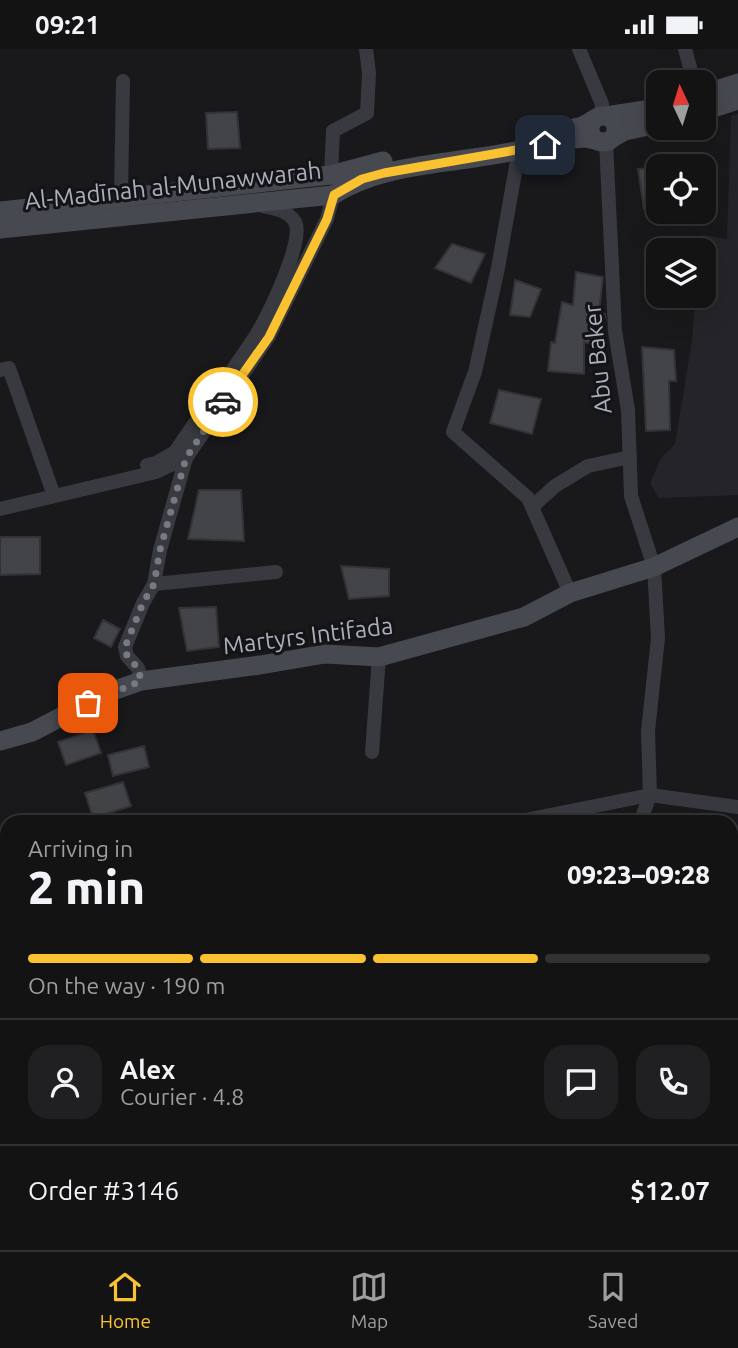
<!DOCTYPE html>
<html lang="en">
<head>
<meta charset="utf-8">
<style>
  body { margin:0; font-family:Ubuntu,sans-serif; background:#202022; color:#f1f3f6; height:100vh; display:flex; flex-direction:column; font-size:26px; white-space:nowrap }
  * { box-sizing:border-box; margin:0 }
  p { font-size:23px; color:#9d9ea0 }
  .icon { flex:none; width:38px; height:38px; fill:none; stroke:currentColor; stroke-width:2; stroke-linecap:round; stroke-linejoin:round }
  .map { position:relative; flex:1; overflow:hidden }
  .panel { position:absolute; left:0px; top:766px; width:738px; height:436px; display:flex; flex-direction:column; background:#131314; border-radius:21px 21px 0 0; box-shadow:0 7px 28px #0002,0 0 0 2px #323234 }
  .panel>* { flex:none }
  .needle { width:46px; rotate:356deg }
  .controls { position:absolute; left:646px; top:21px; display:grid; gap:14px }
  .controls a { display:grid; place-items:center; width:70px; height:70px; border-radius:14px; background:#131314; box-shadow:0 7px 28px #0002,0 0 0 2px #323234; font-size:35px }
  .pin { position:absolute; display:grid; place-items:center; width:60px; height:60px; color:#fff; margin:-30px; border-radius:14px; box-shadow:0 4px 10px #0006 }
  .courier { position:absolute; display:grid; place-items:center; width:70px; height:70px; margin:-35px; border:5px solid #fac231; border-radius:50%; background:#fff; color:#222; box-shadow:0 2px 9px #0007 }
  .headline em { font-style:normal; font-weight:800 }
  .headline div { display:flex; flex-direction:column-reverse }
  .headline { display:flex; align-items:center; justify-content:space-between; height:119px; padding:0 28px }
  h1 { font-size:46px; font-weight:800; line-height:52px }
  .bar { display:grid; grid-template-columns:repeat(4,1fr); gap:10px 7px; align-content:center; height:84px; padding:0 28px }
  .bar i { height:9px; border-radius:5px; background:#323234 }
  .bar .selected { background:#fac231 }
  .bar p { grid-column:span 4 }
  .line { display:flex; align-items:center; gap:18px; padding:0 28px; border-top:2px solid #323234 }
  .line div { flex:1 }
  .round { display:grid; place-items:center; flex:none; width:74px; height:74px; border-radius:21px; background:#202022 }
  .status { display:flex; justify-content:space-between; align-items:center; height:49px; padding:0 35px; background:#131314; direction:ltr }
  .status svg { height:19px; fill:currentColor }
  .dock { display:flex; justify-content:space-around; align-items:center; height:98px; border-top:2px solid #323234; background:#131314; font-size:19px; color:#9d9ea0 }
  .dock a { display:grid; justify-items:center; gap:4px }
  .dock .selected { color:#fac231 }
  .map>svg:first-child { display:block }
  .built { fill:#252428 }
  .building { fill:#434448; stroke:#333237; stroke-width:2 }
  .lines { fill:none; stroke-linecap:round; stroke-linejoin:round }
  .street { stroke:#393a40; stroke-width:14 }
  .secondary { stroke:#474950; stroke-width:19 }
  .done { stroke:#777a83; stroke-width:7; stroke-dasharray:0 12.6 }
  .route { stroke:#fac231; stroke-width:9 }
  .labels { text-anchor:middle; stroke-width:6; stroke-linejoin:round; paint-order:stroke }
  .street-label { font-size:24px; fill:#aaafbb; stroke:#141416 }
</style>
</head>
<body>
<div class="status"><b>09:21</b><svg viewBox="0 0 49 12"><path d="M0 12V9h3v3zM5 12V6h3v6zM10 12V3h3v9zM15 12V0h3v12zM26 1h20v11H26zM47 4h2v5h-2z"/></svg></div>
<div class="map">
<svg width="738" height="1201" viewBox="0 0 738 1201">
  <rect width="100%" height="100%" fill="#19191b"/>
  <g class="built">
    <polygon points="738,65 738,446 659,449 650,434 661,409 675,395 692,292 695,247 704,247 704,201 699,201 701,186 727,190 731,67"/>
    <polygon points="7,938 7,1010 0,1012 0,940"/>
  </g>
  <g class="building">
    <polygon points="237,63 240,99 208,100 206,64"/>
    <polygon points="658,119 658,156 644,160 638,120"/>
    <polygon points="452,195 485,205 471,234 435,219"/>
    <polygon points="576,223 603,228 599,263 605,265 605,268 597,296 584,293 584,325 548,322 551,293 555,294 562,253 573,256"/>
    <polygon points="515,231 541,240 530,268 510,266"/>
    <polygon points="642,298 674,301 676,332 669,332 670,381 646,382"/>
    <polygon points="499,341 541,350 532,385 490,374"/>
    <polygon points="199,441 241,441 244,492 188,490"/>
    <polygon points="0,488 40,488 40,525 0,526"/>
    <polygon points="341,517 389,520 389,547 349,550"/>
    <polygon points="216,558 219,598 187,602 179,559"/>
    <polygon points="103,571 120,580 111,598 94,589"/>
    <polygon points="93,681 101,704 66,716 58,693"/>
    <polygon points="144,697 149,718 113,727 108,706"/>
    <polygon points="123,733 131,757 93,769 85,744"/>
  </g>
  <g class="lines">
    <g class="street">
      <polyline points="579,0 602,55 601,67"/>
      <polyline points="685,0 694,33"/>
      <polyline points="606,93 615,282 628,361 631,447 654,518 658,589 648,682 650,746 640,774"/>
      <polyline points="519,101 498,219 475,323 453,383 528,449 570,544"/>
      <polyline points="331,126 333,82 367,64 369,24 366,0"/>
      <polyline points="121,147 123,32"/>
      <polyline points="0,321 9,319 52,441"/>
      <path d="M147 416 156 414 175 403C202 362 232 324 258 283 269 264 305 191 295 173 289 162 274 159 263 157"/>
      <polyline points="532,458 555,437 588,417 630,408"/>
      <polyline points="0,460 156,423 186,409 269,287 327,170 333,146"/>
      <polyline points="154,535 276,523"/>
      <polyline points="141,632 138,619 127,607 125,598 143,554 154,535 160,501 186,409"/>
      <polyline points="372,703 379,608"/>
      <polyline points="510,774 650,746 738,758"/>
      <polyline points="0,925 7,924"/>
      <polyline points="4,1035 7,1055"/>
      <polyline points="732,1048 738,1049"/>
      <polyline points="0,1100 7,1098"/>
      <polyline points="67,1195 69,1201"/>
      <polyline points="460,1195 460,1201"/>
    </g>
    <g class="secondary">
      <polyline points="704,45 738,34"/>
      <polyline points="704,62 738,51"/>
      <circle cx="603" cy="80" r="13"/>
      <polyline points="606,67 658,59"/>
      <polyline points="561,82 583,77 593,71"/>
      <polyline points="614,88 625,82 658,75"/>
      <polyline points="0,162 331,126 383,112"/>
      <path d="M0 180 333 146C374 120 421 117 467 110 503 105 538 98 573 90L585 89 595 91"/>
      <polyline points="0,692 32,683 107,644 141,632 260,616 325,605 379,608 524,568 570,544 654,518 738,478"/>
    </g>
  </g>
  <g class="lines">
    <polyline class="done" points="88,654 141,632 138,619 127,607 125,598 143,554 154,535 160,501 186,409 223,353"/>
    <polyline class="route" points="223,353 269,288 327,170 334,146 362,130 384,124 545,96"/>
  </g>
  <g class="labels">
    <g class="street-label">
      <text transform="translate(173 137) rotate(-6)" y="8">Al-Madīnah al-Munawwarah</text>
      <text transform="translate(598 310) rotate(-96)" y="8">Abu Baker</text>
      <text transform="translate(308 587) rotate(-7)" y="8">Martyrs Intifada</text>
    </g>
  </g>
</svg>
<div class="controls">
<a><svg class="needle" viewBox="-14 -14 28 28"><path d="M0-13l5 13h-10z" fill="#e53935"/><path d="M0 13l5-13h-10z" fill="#9d9ea0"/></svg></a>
<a><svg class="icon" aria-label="locate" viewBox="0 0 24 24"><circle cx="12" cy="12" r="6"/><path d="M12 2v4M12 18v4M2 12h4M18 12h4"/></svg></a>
<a><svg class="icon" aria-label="layers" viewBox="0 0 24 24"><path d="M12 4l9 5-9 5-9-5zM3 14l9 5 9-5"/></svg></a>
</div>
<div class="pin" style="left:88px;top:654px;background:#ea580c"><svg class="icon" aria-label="bag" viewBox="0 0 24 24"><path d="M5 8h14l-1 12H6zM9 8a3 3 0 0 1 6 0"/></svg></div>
<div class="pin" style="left:545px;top:96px;background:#1f2937"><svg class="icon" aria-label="home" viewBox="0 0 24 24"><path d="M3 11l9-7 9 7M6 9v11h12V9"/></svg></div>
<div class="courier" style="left:223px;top:353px"><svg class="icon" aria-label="car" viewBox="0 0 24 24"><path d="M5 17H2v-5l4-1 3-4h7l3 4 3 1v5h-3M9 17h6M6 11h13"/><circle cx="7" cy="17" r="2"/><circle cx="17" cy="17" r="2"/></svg></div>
<section class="panel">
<div class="headline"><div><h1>2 min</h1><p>Arriving in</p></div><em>09:23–09:28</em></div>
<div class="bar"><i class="selected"></i><i class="selected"></i><i class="selected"></i><i></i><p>On the way · 190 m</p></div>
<div class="line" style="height:126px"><a class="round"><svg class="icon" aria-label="person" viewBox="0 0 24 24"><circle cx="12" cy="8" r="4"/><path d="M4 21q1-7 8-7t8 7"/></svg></a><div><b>Alex</b><p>Courier · 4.8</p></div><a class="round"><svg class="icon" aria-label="chat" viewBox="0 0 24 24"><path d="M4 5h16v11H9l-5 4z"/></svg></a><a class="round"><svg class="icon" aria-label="phone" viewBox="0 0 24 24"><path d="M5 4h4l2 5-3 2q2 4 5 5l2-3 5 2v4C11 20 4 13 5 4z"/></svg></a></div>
<div class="line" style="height:91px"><div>Order #3146</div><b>$12.07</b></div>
</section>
</div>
<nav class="dock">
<a class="selected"><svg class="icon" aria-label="home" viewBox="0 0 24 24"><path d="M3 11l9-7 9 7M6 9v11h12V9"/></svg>Home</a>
<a><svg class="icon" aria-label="map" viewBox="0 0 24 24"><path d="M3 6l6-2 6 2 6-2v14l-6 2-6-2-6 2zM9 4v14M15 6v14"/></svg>Map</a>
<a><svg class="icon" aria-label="saved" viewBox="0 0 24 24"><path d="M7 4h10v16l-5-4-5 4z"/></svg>Saved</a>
</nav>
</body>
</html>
